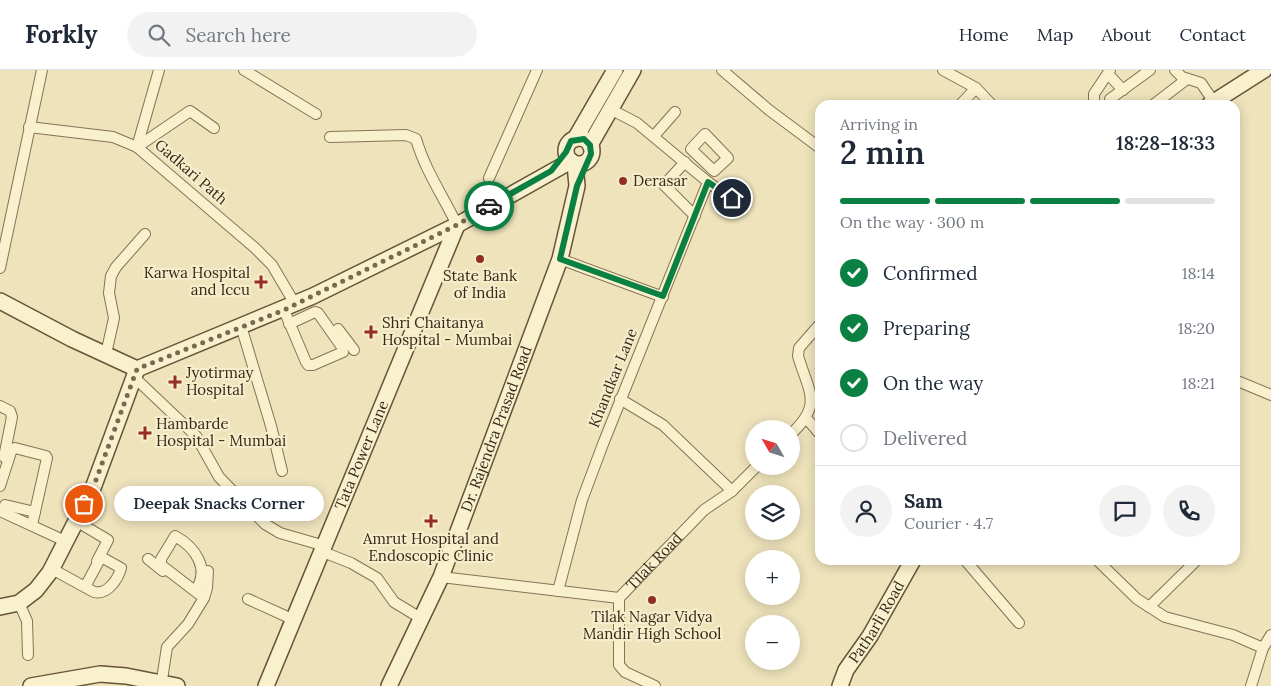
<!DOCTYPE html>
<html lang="en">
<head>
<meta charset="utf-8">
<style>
  body { margin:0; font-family:Lora,serif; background:#f2f2f3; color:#1f2937; height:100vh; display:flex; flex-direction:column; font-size:19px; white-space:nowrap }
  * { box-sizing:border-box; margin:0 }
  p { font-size:16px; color:#747a83 }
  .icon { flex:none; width:28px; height:28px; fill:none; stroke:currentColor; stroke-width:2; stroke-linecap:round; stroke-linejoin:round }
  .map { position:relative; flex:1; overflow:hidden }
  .panel { position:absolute; left:815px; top:30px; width:425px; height:465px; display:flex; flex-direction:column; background:#fff; border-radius:15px; box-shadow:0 2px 12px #0003 }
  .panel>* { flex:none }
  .needle { width:32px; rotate:309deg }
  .fabs { position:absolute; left:745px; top:350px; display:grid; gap:10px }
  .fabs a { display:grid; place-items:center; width:55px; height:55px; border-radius:50%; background:#fff; box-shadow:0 2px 12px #0003; font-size:25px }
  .pin { position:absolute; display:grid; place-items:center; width:42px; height:42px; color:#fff; margin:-21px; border:2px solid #fff; border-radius:50%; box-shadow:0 1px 5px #0007 }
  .courier { position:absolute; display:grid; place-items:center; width:50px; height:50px; margin:-25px; border:4px solid #0b8043; border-radius:50%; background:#fff; color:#222; box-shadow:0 1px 6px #0007 }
  .bubble { position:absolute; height:35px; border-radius:18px; background:#fff; box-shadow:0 2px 12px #0003; font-size:16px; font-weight:600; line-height:35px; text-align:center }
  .head em { font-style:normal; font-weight:600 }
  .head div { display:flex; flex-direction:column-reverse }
  .head { display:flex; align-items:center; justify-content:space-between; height:85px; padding:0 25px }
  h1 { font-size:32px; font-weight:600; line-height:38px }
  .bar { display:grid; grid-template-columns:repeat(4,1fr); gap:8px 5px; align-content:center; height:60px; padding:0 25px }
  .bar i { height:6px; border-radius:4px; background:#e0e1e3 }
  .bar .current { background:#0b8043 }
  .bar p { grid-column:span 4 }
  .line { display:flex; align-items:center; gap:12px; padding:0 25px; border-top:1px solid #e0e1e3 }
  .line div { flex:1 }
  .round { display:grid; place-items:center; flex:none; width:52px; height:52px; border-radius:26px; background:#f2f2f3 }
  ol { padding:0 25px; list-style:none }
  li { display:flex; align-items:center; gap:15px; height:55px }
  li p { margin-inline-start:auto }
  li .icon { padding:5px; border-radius:50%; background:#0b8043; color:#fff; stroke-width:4 }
  li:last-child { color:#747a83 }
  li i { width:28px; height:28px; border:2px solid #e0e1e3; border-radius:50% }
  header { display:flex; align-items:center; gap:30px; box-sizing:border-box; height:70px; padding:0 25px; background:#fff; border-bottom:1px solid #e0e1e3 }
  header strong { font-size:24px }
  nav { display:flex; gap:28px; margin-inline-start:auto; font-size:18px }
  .search { width:350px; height:45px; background:#f2f2f3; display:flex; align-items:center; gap:12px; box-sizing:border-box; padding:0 18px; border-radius:28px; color:#747a83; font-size:19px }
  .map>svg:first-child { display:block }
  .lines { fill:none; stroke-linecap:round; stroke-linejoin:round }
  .street-casing { stroke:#857355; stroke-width:12 }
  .secondary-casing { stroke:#675438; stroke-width:18 }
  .street { stroke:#f9f0ce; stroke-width:10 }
  .secondary { stroke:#f9f0ce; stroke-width:15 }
  .done { stroke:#756a52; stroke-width:5; stroke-dasharray:0 9 }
  .route { stroke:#0b8043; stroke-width:6 }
  .poi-dot { fill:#952d24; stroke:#f6edca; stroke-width:2 }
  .labels { text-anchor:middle; stroke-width:4.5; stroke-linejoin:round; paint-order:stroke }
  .street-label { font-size:15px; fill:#34291a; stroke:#f6edca }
  .poi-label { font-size:15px; fill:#34291a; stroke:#f6edca; text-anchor:start }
</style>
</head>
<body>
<header>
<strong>Forkly</strong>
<div class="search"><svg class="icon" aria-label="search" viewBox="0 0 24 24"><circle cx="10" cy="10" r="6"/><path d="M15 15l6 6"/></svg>Search here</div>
<nav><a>Home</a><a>Map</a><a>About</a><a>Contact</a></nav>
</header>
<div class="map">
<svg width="1271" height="616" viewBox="0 0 1271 616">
  <rect width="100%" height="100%" fill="#eee3bb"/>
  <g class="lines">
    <g class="street-casing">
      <g id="street">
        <polyline points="244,0 316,44"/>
        <polyline points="722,0 769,40 820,78"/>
        <polyline points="943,0 976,18 992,35"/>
        <polyline points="1175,0 1182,7 1201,13 1214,32"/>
        <polyline points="1108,4 1123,20"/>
        <polyline points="1110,29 1150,0"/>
        <polyline points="960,35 976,18"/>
        <polyline points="1097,35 1094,31 1094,24 1110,0"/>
        <polyline points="1153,35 1187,9"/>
        <polyline points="610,39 637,53 708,112 743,137"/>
        <polyline points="29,57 113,67 137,77 255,178 272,195 295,234"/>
        <polygon points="705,64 728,88 714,101 691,79"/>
        <polyline points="654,66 675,42"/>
        <path d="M330 67 406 65 416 69C425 100 443 126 457 155"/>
        <polyline points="137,77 190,41 214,58"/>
        <polyline points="137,77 159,0"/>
        <polyline points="685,92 664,115 695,146"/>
        <polyline points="489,108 537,0"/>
        <polyline points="560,189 663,227"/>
        <polyline points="0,198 42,0"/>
        <polyline points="284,240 306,292 308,295 313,295 343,282 342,277 318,243 315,242 289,254"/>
        <polyline points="241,256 271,356 282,401"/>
        <polyline points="338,259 354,280"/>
        <polyline points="106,284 114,248 109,223 111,206 116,197 145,164"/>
        <polyline points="134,307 196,366 219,407 265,454 280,463 325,476"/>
        <polyline points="1235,310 1271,325"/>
        <polyline points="620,329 663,355 732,421"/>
        <polyline points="0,336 10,341 12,347 4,387"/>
        <polyline points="807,349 820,364"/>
        <path d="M791 364C823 334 809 323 798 286L799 278 820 254"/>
        <polyline points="0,416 12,379 15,378 46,386 47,388 32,455"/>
        <polyline points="5,435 35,442"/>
        <polyline points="0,441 65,471"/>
        <polyline points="76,451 108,470 97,491"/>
        <polyline points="323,482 351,493 377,508 394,532 422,549"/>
        <polyline points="148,489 163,501"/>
        <polyline points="965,490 1019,553"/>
        <polyline points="1097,490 1137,529 1165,547 1233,565 1263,578"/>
        <path d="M52 499 94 522C108 525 118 509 121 498L103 488 100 489 85 517"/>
        <path id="s1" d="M441 507 619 528 704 440 732 421 757 396"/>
        <path d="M195 521C211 499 195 477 175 466L161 489V495L204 528"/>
        <polyline points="558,521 582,430 603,374 708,112"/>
        <polyline points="619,528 619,595 625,602 655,616"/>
        <polyline points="248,529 292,549"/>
        <polyline points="19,533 27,551 28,585"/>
        <polyline points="1149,537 1197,490"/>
        <polyline points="161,616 167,577 188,554 204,528 207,518 208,501"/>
        <polyline points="1251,616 1263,578 1271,565"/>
      </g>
    </g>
    <g class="secondary-casing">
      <g id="secondary">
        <polyline points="1209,35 1264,0"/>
        <circle cx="579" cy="81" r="13"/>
        <polyline points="575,69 615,0"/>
        <polyline points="590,75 633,0"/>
        <polyline points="0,231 72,269 137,299"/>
        <polyline points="137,299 313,226 457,155 571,91"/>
        <polyline points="0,537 19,533 36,520 50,502 93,418 137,299"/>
        <polyline points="31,616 100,604 126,606 177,616"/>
        <path id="s2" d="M266 616 457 155"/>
        <path id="s3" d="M389 616 441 507 560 189 577 116 575 94"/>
        <path id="s4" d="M840 616 846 600 870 566 913 490"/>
      </g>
    </g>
    <use href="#street" class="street"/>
    <use href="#secondary" class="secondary"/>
  </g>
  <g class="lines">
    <polyline class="done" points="84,434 93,418 137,299 284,240 457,155 489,136"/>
    <polyline class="route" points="489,136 551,101 566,82 571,71 584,69 590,75 591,84 577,116 560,189 663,226 708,112 732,128"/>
  </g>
  <g class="poi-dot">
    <circle cx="623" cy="111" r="5"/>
    <circle cx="480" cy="189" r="5"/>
    <path d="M258.5 204.5h5v5h5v5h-5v5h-5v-5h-5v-5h5z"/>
    <path d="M368.5 254.5h5v5h5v5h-5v5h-5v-5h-5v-5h5z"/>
    <path d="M172.5 304.5h5v5h5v5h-5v5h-5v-5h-5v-5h5z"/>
    <path d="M142.5 355.5h5v5h5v5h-5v5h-5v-5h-5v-5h5z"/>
    <path d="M428.5 443.5h5v5h5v5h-5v5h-5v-5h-5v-5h5z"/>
    <circle cx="652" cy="530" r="5"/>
  </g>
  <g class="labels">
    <g class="street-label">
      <text transform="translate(191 102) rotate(41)" y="5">Gadkari Path</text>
      <text transform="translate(613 308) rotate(-68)" y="5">Khandkar Lane</text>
      <text dy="5" stroke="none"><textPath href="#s3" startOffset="279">Dr. Rajendra Prasad Road</textPath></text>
      <text dy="5" stroke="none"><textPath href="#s2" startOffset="250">Tata Power Lane</textPath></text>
      <text dy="5" stroke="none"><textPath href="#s1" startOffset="230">Tilak Road</textPath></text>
      <text dy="5" stroke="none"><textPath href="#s4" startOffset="74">Patharli Road</textPath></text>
    </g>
    <g class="poi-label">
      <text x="633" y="116">Derasar</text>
      <text x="250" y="208" text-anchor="end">Karwa Hospital<tspan x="250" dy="17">and Iccu</tspan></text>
      <text x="480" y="211" text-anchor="middle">State Bank<tspan x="480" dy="17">of India</tspan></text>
      <text x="382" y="258">Shri Chaitanya<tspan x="382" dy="17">Hospital - Mumbai</tspan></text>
      <text x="186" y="308">Jyotirmay<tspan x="186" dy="17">Hospital</tspan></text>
      <text x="156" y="359">Hambarde<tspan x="156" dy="17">Hospital - Mumbai</tspan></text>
      <text x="431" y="474" text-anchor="middle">Amrut Hospital and<tspan x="431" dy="17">Endoscopic Clinic</tspan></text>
      <text x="652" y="552" text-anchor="middle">Tilak Nagar Vidya<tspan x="652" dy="17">Mandir High School</tspan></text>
    </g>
  </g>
</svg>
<div class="fabs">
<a><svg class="needle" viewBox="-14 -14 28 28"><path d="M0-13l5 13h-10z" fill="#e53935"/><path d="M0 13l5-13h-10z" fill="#747a83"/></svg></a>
<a><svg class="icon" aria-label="layers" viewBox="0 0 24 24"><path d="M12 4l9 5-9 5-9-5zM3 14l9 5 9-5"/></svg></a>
<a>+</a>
<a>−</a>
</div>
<div class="pin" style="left:84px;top:434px;background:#ea580c"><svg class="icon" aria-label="bag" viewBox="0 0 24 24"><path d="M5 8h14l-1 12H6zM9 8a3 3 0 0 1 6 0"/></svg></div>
<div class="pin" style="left:732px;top:128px;background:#1f2937"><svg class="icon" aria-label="home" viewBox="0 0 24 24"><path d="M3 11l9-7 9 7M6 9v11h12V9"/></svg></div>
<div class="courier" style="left:489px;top:136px"><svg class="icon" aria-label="car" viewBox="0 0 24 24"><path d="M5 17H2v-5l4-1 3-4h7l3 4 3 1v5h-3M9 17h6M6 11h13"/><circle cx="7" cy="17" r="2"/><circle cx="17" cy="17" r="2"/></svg></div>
<div class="bubble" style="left:114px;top:416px;width:210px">Deepak Snacks Corner</div>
<section class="panel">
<div class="head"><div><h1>2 min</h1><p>Arriving in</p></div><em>18:28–18:33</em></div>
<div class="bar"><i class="current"></i><i class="current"></i><i class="current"></i><i></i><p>On the way · 300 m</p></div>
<ol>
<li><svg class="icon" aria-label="check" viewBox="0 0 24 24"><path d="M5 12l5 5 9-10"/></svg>Confirmed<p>18:14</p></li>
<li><svg class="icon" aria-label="check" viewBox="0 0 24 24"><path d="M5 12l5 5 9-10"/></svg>Preparing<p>18:20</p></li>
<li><svg class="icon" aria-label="check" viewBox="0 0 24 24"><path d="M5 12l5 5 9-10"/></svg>On the way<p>18:21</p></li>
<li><i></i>Delivered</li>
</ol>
<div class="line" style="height:90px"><a class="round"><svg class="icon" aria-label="person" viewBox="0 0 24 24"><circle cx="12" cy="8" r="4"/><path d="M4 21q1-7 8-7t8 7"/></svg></a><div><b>Sam</b><p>Courier · 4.7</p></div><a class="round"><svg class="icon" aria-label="chat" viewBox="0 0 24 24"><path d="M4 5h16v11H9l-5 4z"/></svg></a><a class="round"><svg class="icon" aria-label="phone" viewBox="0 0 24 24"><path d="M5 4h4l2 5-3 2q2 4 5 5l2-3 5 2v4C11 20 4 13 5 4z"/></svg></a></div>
</section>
</div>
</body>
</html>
